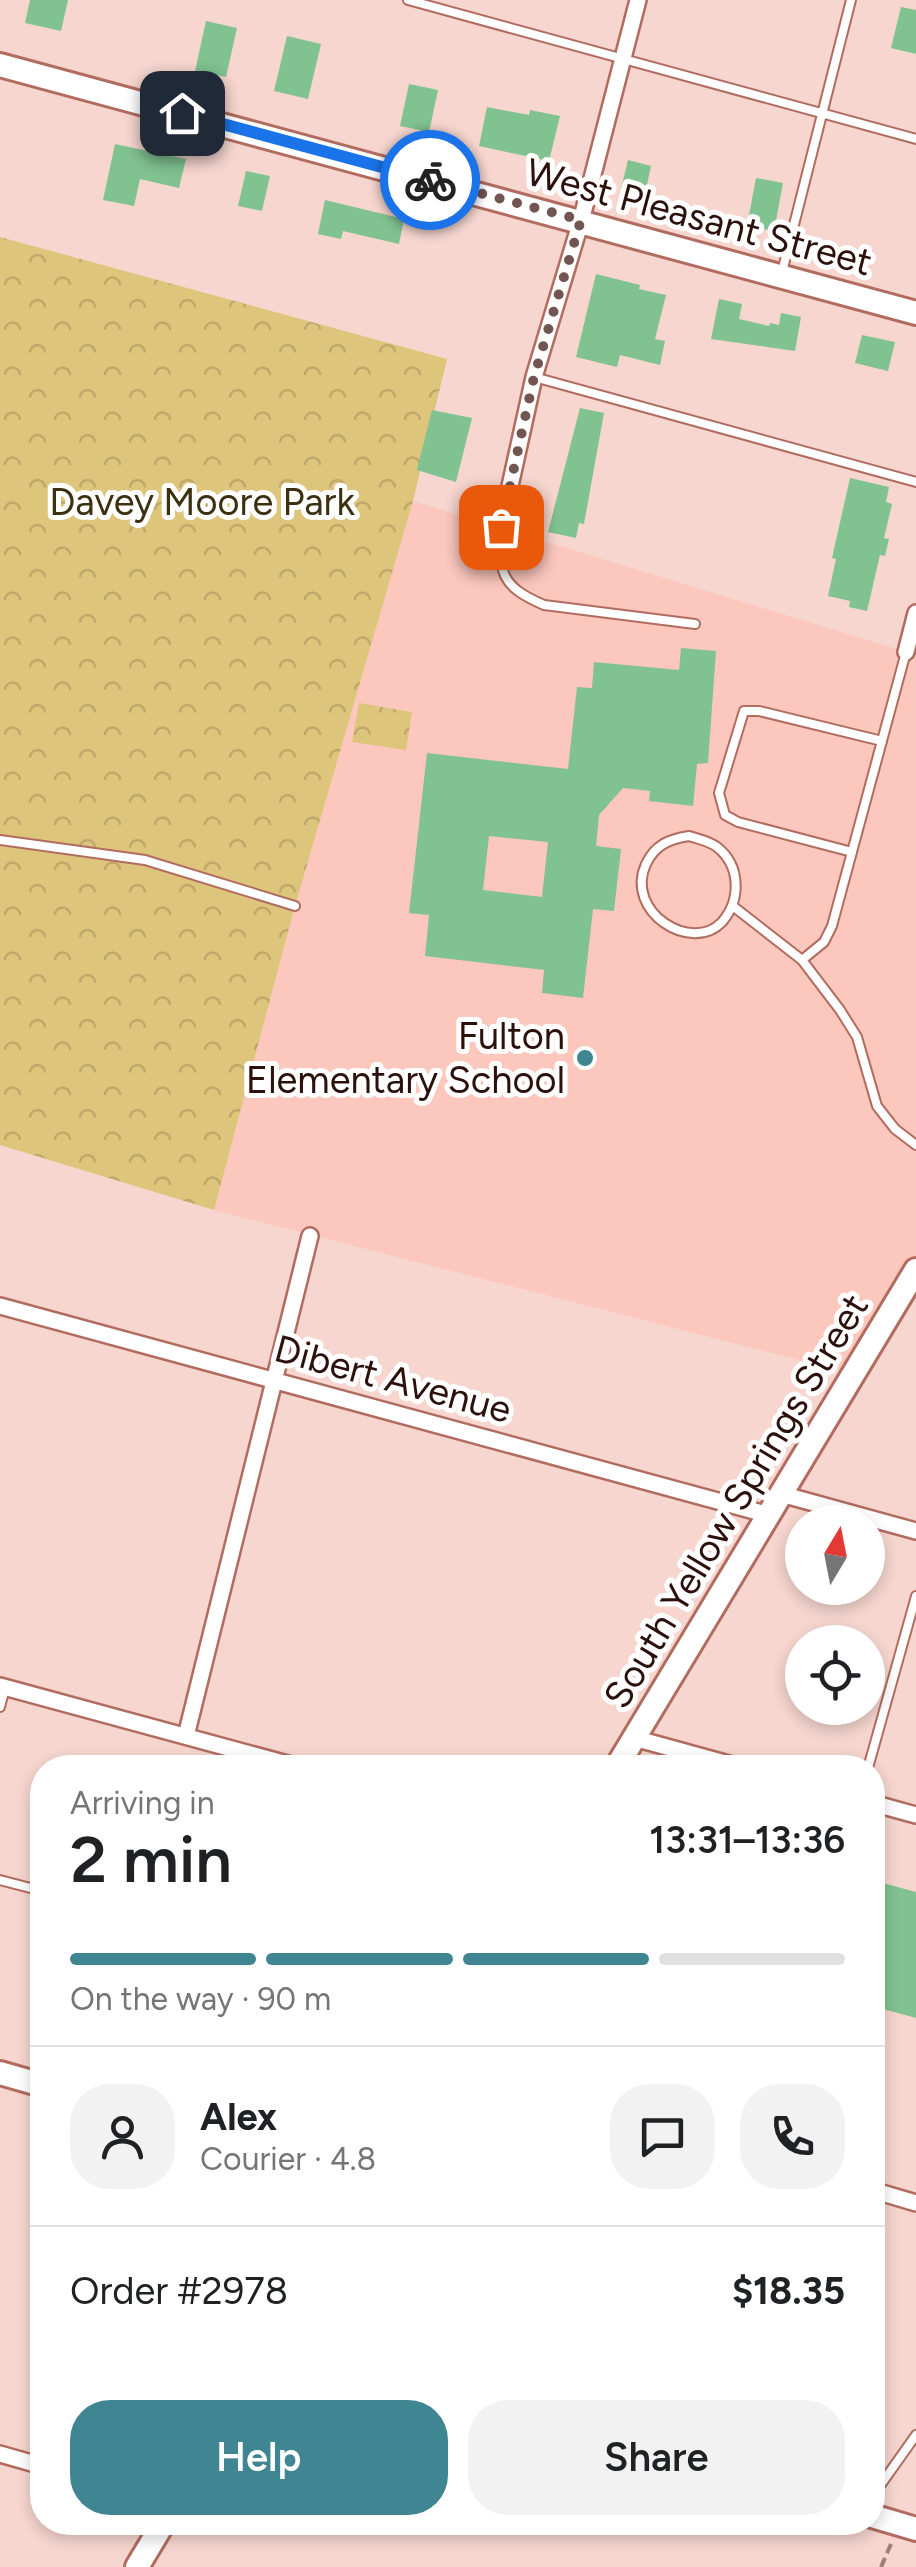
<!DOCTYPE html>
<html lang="en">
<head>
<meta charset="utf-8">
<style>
  body { margin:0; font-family:Figtree,sans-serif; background:#f2f2f2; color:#202124; height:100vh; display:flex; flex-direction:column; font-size:38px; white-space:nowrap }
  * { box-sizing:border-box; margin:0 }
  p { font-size:32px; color:#757577 }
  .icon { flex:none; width:55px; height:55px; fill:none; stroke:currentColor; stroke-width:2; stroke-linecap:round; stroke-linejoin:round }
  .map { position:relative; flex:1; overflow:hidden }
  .panel { position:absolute; left:30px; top:1755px; width:855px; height:780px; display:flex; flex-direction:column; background:#fff; border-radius:40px; box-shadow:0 5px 15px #0003 }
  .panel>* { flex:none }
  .needle { width:65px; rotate:10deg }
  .buttons { position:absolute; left:785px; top:1505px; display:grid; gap:20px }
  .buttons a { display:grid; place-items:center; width:100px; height:100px; border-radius:50%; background:#fff; box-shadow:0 5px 15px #0003; font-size:50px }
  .pin { position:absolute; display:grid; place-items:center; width:85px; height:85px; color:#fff; margin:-42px; border-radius:20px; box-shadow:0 5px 15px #0006 }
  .courier { position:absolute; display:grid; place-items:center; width:100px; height:100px; margin:-50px; border:8px solid #1a73e8; border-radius:50%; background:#fff; color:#222; box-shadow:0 2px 12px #0007 }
  .headline em { font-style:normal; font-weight:600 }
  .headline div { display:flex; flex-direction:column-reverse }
  .headline { display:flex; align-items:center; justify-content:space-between; height:170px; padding:0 40px }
  h1 { font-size:65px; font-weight:600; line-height:75px }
  .bar { display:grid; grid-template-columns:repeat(4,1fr); gap:15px 10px; align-content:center; height:120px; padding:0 40px }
  .bar i { height:12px; border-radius:8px; background:#e0e0e0 }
  .bar .current { background:#408592 }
  .bar p { grid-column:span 4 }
  .line { display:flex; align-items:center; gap:25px; padding:0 40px; border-top:2px solid #e0e0e0 }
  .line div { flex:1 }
  .round { display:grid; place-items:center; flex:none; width:105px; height:105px; border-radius:40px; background:#f2f2f2 }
  .action { display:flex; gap:20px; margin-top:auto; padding:20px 40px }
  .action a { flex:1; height:115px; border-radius:40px; background:#408592; color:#fff; font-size:40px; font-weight:600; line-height:115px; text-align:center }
  .action a+a { background:#f2f2f2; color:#202124 }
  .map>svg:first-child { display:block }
  .built { fill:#fcc7bd }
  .forest { fill:url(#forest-crowns) }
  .building { fill:#80c290; fill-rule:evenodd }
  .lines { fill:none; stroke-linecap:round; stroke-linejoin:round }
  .lane-casing { stroke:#b26c5f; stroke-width:12 }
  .street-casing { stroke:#b26c5f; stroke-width:20 }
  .secondary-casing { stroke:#b26c5f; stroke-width:28 }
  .path { stroke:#9e807b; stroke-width:4; stroke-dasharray:10 5; stroke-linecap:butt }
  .lane { stroke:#fff; stroke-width:8 }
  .street { stroke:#fff; stroke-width:15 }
  .secondary { stroke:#fff; stroke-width:22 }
  .done { stroke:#725550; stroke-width:10; stroke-dasharray:0 18 }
  .route { stroke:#1a73e8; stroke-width:12 }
  .poi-dot { fill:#408592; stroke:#fff; stroke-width:4 }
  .labels { text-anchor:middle; stroke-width:10; stroke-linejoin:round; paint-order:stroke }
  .street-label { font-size:38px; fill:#2b100c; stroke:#fff }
  .park-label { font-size:38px; fill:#3b300f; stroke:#fff }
  .poi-label { font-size:38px; fill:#2b100c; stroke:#fff; text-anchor:end }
</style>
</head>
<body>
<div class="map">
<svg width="916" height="2567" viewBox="0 0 916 2567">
  <defs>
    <pattern id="forest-crowns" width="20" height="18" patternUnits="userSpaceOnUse" patternTransform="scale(2.5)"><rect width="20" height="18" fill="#dec57c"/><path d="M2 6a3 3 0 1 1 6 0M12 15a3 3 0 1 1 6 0" fill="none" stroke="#bfa86a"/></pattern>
  </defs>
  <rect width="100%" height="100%" fill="#f6d6cf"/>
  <polygon class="built" points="413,501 916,655 916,1270 854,1374 214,1210 295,906"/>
  <g class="forest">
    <polygon points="0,237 447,359 413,501 295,906 214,1210 0,1145"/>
    <polygon points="359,703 412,712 406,750 352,742"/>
  </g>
  <g class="building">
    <polygon points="30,0 68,0 61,31 25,23"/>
    <polygon points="901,7 916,10 916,54 891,48"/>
    <polygon points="206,21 237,28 226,77 195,71"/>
    <polygon points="287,36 321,44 308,99 274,91"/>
    <polygon points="409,84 438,90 429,132 400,126"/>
    <polygon points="487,107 529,115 530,110 560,116 549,161 479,146"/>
    <polygon points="115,144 186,159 179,188 140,179 134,206 103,200"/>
    <polygon points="628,160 651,166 645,194 621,189"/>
    <polygon points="246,171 270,176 262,211 238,206"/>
    <polygon points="756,178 783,183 774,231 747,226"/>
    <polygon points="325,200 404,219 399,244 343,231 341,239 318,234"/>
    <polygon points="596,274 640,285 639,289 666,295 655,339 665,341 660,365 620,355 617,367 576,357"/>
    <polygon points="719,299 742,304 739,319 769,326 770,323 779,325 781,313 801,317 795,351 711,339"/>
    <polygon points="862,335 895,342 888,371 855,363"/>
    <polygon points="580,408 604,413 584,524 579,523 576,538 548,532"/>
    <polygon points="432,410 472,418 456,482 417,470"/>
    <polygon points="850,478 889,487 886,502 892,504 884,538 889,539 885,556 880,555 867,611 849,607 850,601 828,596 836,559 832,558"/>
    <path d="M681 648 716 651 708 763 697 764 693 806 649 801 650 791 623 788 599 815 596 846 621 849 614 911 593 909 583 998 542 993 544 970 425 956 429 915 409 913 427 753 568 769 577 687 592 688 594 662 679 670ZM489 836 548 842 542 897 483 890Z"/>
    <polygon points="872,1880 916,1892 916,2018 872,2006"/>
  </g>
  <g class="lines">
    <g class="lane-casing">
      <g id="lane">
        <polyline points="408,0 916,139"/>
        <polyline points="782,272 851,0"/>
        <polyline points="534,377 916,482"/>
        <path d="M501 527C499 573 500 586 544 605L695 624"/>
        <path d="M689 836C698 839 709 841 717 847 741 866 741 900 722 922 692 954 624 912 646 864 655 845 669 839 689 836Z"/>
        <polyline points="0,840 145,860 295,906"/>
        <polyline points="852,852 738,822 725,815 719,793 744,711 759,711 882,741"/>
        <polyline points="734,907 802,960 840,1010 857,1037 877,1106 895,1129 916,1145"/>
        <polyline points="802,960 824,942 832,926 906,652"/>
        <polyline points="0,1707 5,1688"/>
        <polyline points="868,1768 916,1596"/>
        <polyline points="0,1880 42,1891"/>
        <polyline points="872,2497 916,2435"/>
      </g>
    </g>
    <g class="street-casing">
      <g id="street">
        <polyline points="501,527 534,377 581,221 638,0"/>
        <polyline points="906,652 916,613"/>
        <polyline points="0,1306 769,1515"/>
        <polyline points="781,1494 916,1531"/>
        <polyline points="0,1686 302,1768"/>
        <polyline points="186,1736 310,1236"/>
        <polyline points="634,1738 743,1768"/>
        <polyline points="872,1803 916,1815"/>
        <polyline points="872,2190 916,2203"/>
        <polyline points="0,2454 42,2466"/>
      </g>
    </g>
    <g class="secondary-casing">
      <g id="secondary">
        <polyline points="0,65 916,313"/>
        <polyline points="616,1768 916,1270"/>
        <polyline points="0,2073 42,2085"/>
        <polyline points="872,2516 916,2529"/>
        <polyline points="137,2567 164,2522"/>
      </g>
    </g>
    <polyline class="path" points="881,2567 891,2544"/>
    <use href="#lane" class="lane"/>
    <use href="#street" class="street"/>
    <use href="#secondary" class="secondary"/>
  </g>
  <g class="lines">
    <polyline class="done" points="430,180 581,220 534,377 501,527"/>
    <polyline class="route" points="182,113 430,180"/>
  </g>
  <circle class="poi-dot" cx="585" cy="1058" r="10"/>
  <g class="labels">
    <g class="street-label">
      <text transform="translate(699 217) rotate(15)" y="13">West Pleasant Street</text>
      <text transform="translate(393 1379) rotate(15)" y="13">Dibert Avenue</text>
      <text transform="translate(736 1501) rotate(-59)" y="13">South Yellow Springs Street</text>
    </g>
    <g class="park-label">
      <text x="202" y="515">Davey Moore Park</text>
    </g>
    <g class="poi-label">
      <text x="565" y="1049">Fulton<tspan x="565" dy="44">Elementary School</tspan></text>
    </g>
  </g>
</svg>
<div class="buttons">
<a><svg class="needle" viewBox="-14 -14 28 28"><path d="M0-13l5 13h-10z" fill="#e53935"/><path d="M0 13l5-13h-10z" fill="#757577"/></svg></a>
<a><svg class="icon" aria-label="locate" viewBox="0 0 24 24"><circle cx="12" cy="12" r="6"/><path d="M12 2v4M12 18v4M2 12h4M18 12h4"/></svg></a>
</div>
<div class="pin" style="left:501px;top:527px;background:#ea580c"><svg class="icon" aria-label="bag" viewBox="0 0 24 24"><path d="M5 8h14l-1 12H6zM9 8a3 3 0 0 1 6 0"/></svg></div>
<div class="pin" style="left:182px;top:113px;background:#1f2937"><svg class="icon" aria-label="home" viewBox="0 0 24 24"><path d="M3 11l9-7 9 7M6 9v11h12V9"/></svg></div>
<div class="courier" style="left:430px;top:180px"><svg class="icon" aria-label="bike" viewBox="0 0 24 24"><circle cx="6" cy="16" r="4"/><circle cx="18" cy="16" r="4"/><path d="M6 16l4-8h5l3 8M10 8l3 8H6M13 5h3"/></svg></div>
<section class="panel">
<div class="headline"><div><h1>2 min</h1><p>Arriving in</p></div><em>13:31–13:36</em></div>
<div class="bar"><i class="current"></i><i class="current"></i><i class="current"></i><i></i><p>On the way · 90 m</p></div>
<div class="line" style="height:180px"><a class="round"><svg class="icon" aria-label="person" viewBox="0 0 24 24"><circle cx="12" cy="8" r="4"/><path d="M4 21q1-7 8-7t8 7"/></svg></a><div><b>Alex</b><p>Courier · 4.8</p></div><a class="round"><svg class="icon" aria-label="chat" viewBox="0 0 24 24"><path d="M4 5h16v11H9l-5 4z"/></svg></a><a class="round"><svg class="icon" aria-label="phone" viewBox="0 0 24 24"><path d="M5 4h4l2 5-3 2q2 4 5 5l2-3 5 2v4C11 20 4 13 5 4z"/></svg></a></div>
<div class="line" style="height:130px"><div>Order #2978</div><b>$18.35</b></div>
<div class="action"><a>Help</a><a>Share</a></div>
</section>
</div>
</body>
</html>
